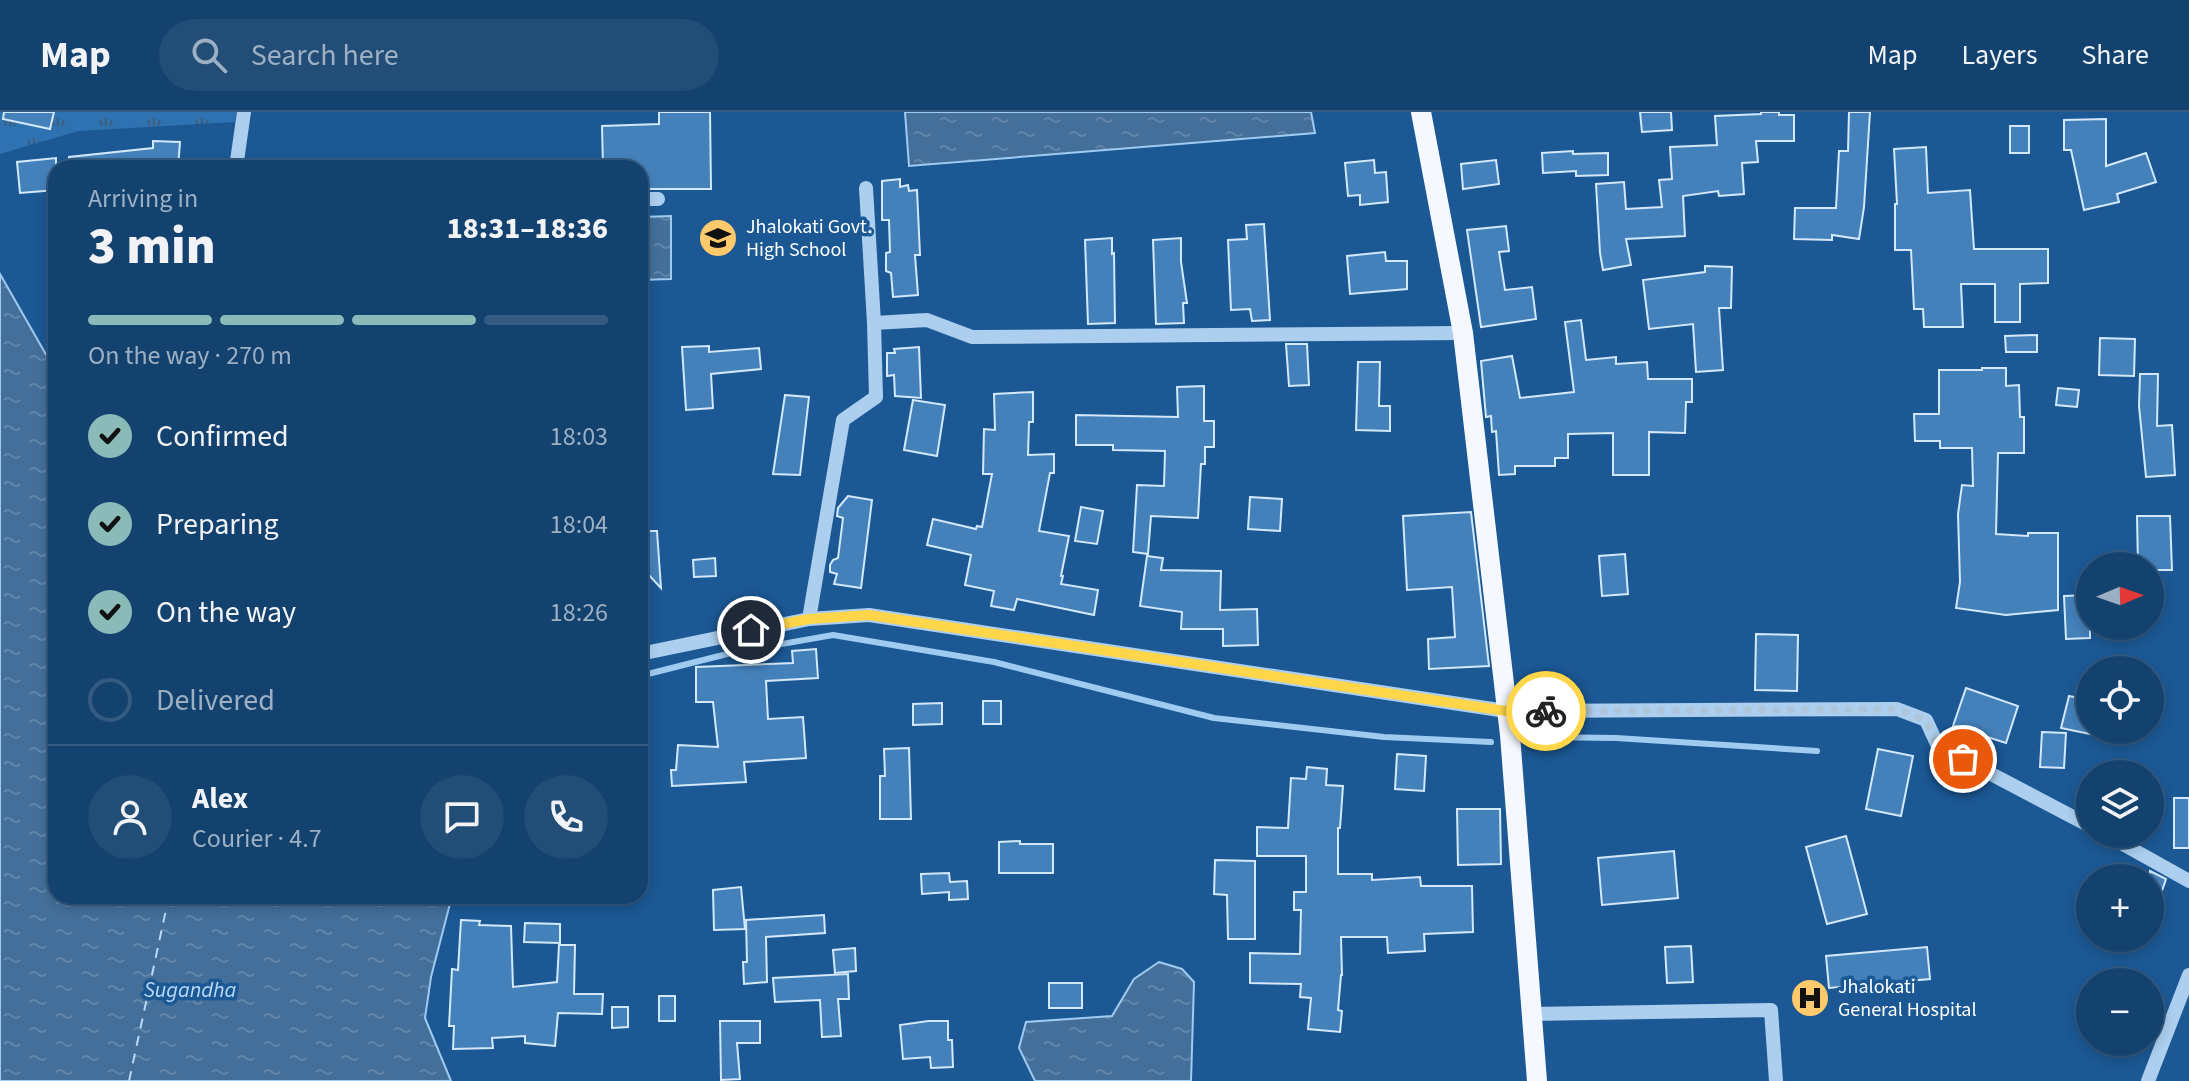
<!DOCTYPE html>
<html lang="en">
<head>
<meta charset="utf-8">
<style>
  body { margin:0; font-family:"Source Sans 3",sans-serif; background:#214d77; color:#f1f3f6; height:100vh; display:flex; flex-direction:column; font-size:30px; white-space:nowrap }
  * { box-sizing:border-box; margin:0 }
  p { font-size:26px; color:#9db0c3 }
  .icon { flex:none; width:44px; height:44px; fill:none; stroke:currentColor; stroke-width:2; stroke-linecap:round; stroke-linejoin:round }
  .map { position:relative; flex:1; overflow:hidden }
  .sheet { position:absolute; left:48px; top:48px; width:600px; height:744px; display:flex; flex-direction:column; background:#14426f; border-radius:24px; box-shadow:0 4px 12px #0003,0 0 0 2px #335b82 }
  .sheet>* { flex:none }
  .needle { width:52px; rotate:88deg }
  .buttons { position:absolute; left:2076px; top:440px; display:grid; gap:16px }
  .buttons a { display:grid; place-items:center; width:88px; height:88px; border-radius:50%; background:#14426f; box-shadow:0 4px 12px #0003,0 0 0 2px #335b82; font-size:40px }
  .pin { position:absolute; display:grid; place-items:center; width:68px; height:68px; color:#fff; margin:-34px; border:4px solid #fff; border-radius:50%; box-shadow:0 2px 8px #0007 }
  .courier { position:absolute; display:grid; place-items:center; width:80px; height:80px; margin:-40px; border:6px solid #ffd54a; border-radius:50%; background:#fff; color:#222; box-shadow:0 2px 10px #0007 }
  .summary em { font-style:normal; font-weight:800 }
  .summary div { display:flex; flex-direction:column-reverse }
  .summary { display:flex; align-items:center; justify-content:space-between; height:136px; padding:0 40px }
  h1 { font-size:52px; font-weight:800; line-height:60px }
  .bar { display:grid; grid-template-columns:repeat(4,1fr); gap:12px 8px; align-content:center; height:96px; padding:0 40px }
  .bar i { height:10px; border-radius:6px; background:#335b82 }
  .bar .current { background:#8bbbb9 }
  .bar p { grid-column:span 4 }
  .line { display:flex; align-items:center; gap:20px; padding:0 40px; border-top:2px solid #335b82 }
  .line div { flex:1 }
  .round { display:grid; place-items:center; flex:none; width:84px; height:84px; border-radius:42px; background:#214d77 }
  ol { padding:0 40px; list-style:none }
  li { display:flex; align-items:center; gap:24px; height:88px }
  li p { margin-inline-start:auto }
  li .icon { padding:8px; border-radius:50%; background:#8bbbb9; color:#111; stroke-width:4 }
  li:last-child { color:#9db0c3 }
  li i { width:44px; height:44px; border:4px solid #335b82; border-radius:50% }
  header { display:flex; align-items:center; gap:48px; box-sizing:border-box; height:112px; padding:0 40px; background:#14426f; border-bottom:2px solid #335b82 }
  header strong { font-size:38px }
  nav { display:flex; gap:44px; margin-inline-start:auto; font-size:28px }
  .search { width:560px; height:72px; background:#214d77; display:flex; align-items:center; gap:20px; box-sizing:border-box; padding:0 28px; border-radius:44px; color:#9db0c3; font-size:30px }
  .map>svg:first-child { display:block }
  .park { fill:url(#park-tufts) }
  .water { fill:url(#water-ripples); stroke:#9fcbf1; stroke-width:2 }
  .lines { fill:none; stroke-linecap:round; stroke-linejoin:round }
  .stream { stroke:#9fcbf1; stroke-width:6 }
  .ferry { stroke:#b9d9f6; stroke-width:2; stroke-dasharray:10 8; stroke-linecap:butt }
  .building { fill:#4481bb; stroke:#d3e8fb; stroke-width:2 }
  .minor { stroke:#accfef; stroke-width:14 }
  .major { stroke:#f5f9ff; stroke-width:20 }
  .done { stroke:#afc5da; stroke-width:8; stroke-dasharray:0 14.4 }
  .route { stroke:#ffd54a; stroke-width:10 }
  .labels { text-anchor:middle; stroke-width:7; stroke-linejoin:round; paint-order:stroke }
  .poi-label { font-size:20px; fill:#fff; stroke:#1b5894; text-anchor:start }
  .water-label { font-size:22px; font-style:italic; fill:#b9d9f6; stroke:#1b5894 }
</style>
</head>
<body>
<header>
<strong>Map</strong>
<div class="search"><svg class="icon" aria-label="search" viewBox="0 0 24 24"><circle cx="10" cy="10" r="6"/><path d="M15 15l6 6"/></svg>Search here</div>
<nav><a>Map</a><a>Layers</a><a>Share</a></nav>
</header>
<div class="map">
<svg width="2189" height="969" viewBox="0 0 2189 969">
  <defs>
    <pattern id="park-tufts" width="24" height="20" patternUnits="userSpaceOnUse" patternTransform="scale(2)"><rect width="24" height="20" fill="#2e72b2"/><path d="M3 7l-1-3M5 7V3M7 7l1-3M15 17l-1-3M17 17v-4M19 17l1-3" fill="none" stroke="#3e5d7a"/></pattern>
    <pattern id="water-ripples" width="26" height="14" patternUnits="userSpaceOnUse" patternTransform="scale(2)"><rect width="26" height="14" fill="#446f9a"/><path d="M2 4q2-2 4 0t4 0M15 11q2-2 4 0t4 0" fill="none" stroke="#6085a9"/></pattern>
  </defs>
  <rect width="100%" height="100%" fill="#1b5894"/>
  <polygon class="park" points="0,0 236,0 235,10 78,19 0,42"/>
  <g class="water">
    <polygon points="905,0 1311,0 1315,21 909,54"/>
    <polygon points="671,104 671,167 640,168 640,105"/>
    <polygon points="0,162 56,260 56,784 452,784 431,865 425,906 451,969 0,969"/>
    <polygon points="1159,850 1182,857 1194,870 1191,969 1035,969 1019,936 1026,910 1112,904 1134,867"/>
  </g>
  <g class="lines">
    <g class="stream">
      <polyline points="640,564 731,541 833,523 994,550 1214,606 1384,625 1491,630"/>
      <polyline points="1540,625 1616,626 1817,639"/>
    </g>
    <polyline class="ferry" points="129,969 169,784"/>
  </g>
  <g class="building">
    <polygon points="4,0 54,0 50,17 3,7"/>
    <polygon points="659,0 710,0 711,77 640,77 640,56 603,56 602,14 659,12"/>
    <polygon points="1640,0 1671,0 1672,18 1642,20"/>
    <polygon points="1761,0 1779,0 1779,3 1794,3 1794,29 1756,29 1758,50 1742,51 1744,82 1719,84 1718,79 1683,84 1685,124 1626,127 1631,153 1603,158 1600,141 1596,72 1624,70 1626,97 1662,95 1659,68 1672,67 1670,35 1717,33 1715,4 1761,2"/>
    <polygon points="1849,0 1870,0 1864,95 1859,127 1832,123 1832,128 1794,127 1795,96 1836,96 1839,39 1848,39"/>
    <polygon points="2106,7 2106,54 2146,41 2156,70 2117,82 2119,90 2084,98 2071,38 2064,38 2064,8"/>
    <rect x="2010" y="14" width="19" height="27"/>
    <polygon points="153,29 180,30 178,56 69,56 69,45 153,36"/>
    <polygon points="1926,35 1928,81 1970,78 1974,137 2048,137 2048,171 2020,172 2020,210 1995,210 1995,172 1961,172 1963,215 1924,215 1923,197 1914,197 1911,138 1895,138 1895,92 1897,92 1894,37"/>
    <polygon points="1573,39 1573,42 1608,41 1608,63 1576,64 1576,59 1543,61 1542,41"/>
    <polygon points="56,46 56,78 20,81 17,50"/>
    <polygon points="1374,48 1375,61 1386,60 1388,90 1360,93 1360,83 1348,84 1345,51"/>
    <polygon points="1496,48 1499,72 1463,77 1461,52"/>
    <polygon points="900,67 900,75 908,73 909,79 917,78 920,143 915,143 918,183 893,185 891,161 886,159 886,141 890,140 889,108 882,108 882,69"/>
    <polygon points="1264,112 1270,208 1252,209 1250,197 1231,198 1228,128 1247,127 1246,113"/>
    <polygon points="1506,114 1509,139 1499,140 1505,178 1532,175 1536,207 1481,215 1467,118"/>
    <polygon points="1112,126 1112,142 1114,141 1115,211 1088,212 1085,128"/>
    <polygon points="1181,126 1181,150 1187,191 1183,191 1184,211 1156,212 1153,128"/>
    <polygon points="1385,140 1386,149 1407,149 1407,177 1350,182 1347,144"/>
    <polygon points="1705,154 1732,155 1731,196 1719,196 1723,258 1696,260 1693,212 1649,217 1643,168 1705,160"/>
    <polygon points="1581,208 1586,248 1616,245 1616,252 1647,250 1648,267 1692,267 1692,290 1686,290 1685,321 1649,320 1649,363 1613,363 1613,321 1568,322 1568,346 1555,346 1555,354 1515,354 1515,362 1499,363 1496,319 1492,320 1491,304 1486,305 1481,249 1512,244 1520,286 1574,280 1565,210"/>
    <polygon points="2037,223 2037,240 2006,240 2005,224"/>
    <polygon points="2100,226 2135,227 2134,264 2099,263"/>
    <polygon points="1286,232 1307,232 1309,273 1289,274"/>
    <polygon points="709,234 709,240 759,236 761,257 711,262 713,296 686,298 682,235"/>
    <polygon points="919,235 921,286 895,284 894,263 887,264 887,241 895,241 894,237"/>
    <polygon points="1358,250 1380,250 1379,294 1390,294 1390,319 1356,318"/>
    <polygon points="1982,256 2006,256 2006,274 2019,273 2020,305 2024,305 2024,341 1998,341 1996,422 2028,424 2028,421 2058,421 2058,498 2006,503 1956,496 1960,470 1958,402 1962,373 1973,374 1972,336 1940,336 1940,329 1915,329 1914,302 1939,302 1939,258 1982,258"/>
    <polygon points="2140,262 2158,262 2157,314 2172,313 2175,363 2146,365 2139,294"/>
    <polygon points="1204,274 1204,309 1214,309 1214,335 1205,335 1205,352 1201,352 1198,406 1151,404 1148,442 1133,440 1137,373 1164,374 1165,339 1113,338 1113,333 1076,333 1076,303 1178,305 1177,275"/>
    <polygon points="2058,276 2079,278 2077,295 2056,293"/>
    <polygon points="1033,280 1033,310 1029,310 1028,343 1054,342 1054,361 1050,361 1039,419 1069,424 1061,464 1063,464 1061,472 1098,478 1094,503 1017,487 1014,498 991,494 994,479 965,473 971,443 927,433 933,407 976,417 977,414 982,415 992,362 983,362 984,317 995,318 994,282"/>
    <polygon points="785,283 809,285 800,363 773,362"/>
    <polygon points="913,288 945,293 937,344 904,338"/>
    <polygon points="848,384 872,388 861,476 834,472 837,462 830,460 830,453 833,448 838,446 843,406 837,404 838,396"/>
    <polygon points="1250,385 1282,387 1280,419 1248,417"/>
    <polygon points="1081,395 1103,399 1097,432 1075,429"/>
    <polygon points="1471,400 1489,554 1429,557 1428,527 1455,525 1452,475 1407,478 1403,404"/>
    <polygon points="2137,404 2170,404 2172,458 2150,458 2150,454 2138,454"/>
    <polygon points="640,419 657,419 661,476 646,460 640,460"/>
    <polygon points="1625,442 1628,482 1602,484 1599,444"/>
    <polygon points="1147,444 1163,446 1161,458 1221,459 1220,498 1257,497 1258,533 1223,534 1223,517 1181,517 1182,500 1140,494"/>
    <polygon points="715,446 716,464 694,465 693,448"/>
    <polygon points="2090,483 2090,526 2066,527 2064,484"/>
    <polygon points="1756,522 1798,523 1797,579 1755,578"/>
    <polygon points="816,537 818,566 766,569 768,607 803,605 806,646 744,650 746,670 672,674 671,658 676,658 678,633 718,635 713,590 696,590 696,555 793,551 792,539"/>
    <polygon points="1966,576 2018,594 2006,631 1953,614"/>
    <polygon points="2069,584 2090,588 2090,622 2061,616"/>
    <rect x="983" y="589" width="18" height="23"/>
    <polygon points="942,591 942,612 913,613 913,592"/>
    <polygon points="2042,620 2066,621 2064,656 2040,655"/>
    <polygon points="909,636 911,707 880,707 880,664 885,664 884,637"/>
    <polygon points="1878,637 1913,644 1901,704 1866,697"/>
    <polygon points="1397,642 1426,644 1424,679 1395,677"/>
    <polygon points="1307,655 1327,657 1326,673 1343,674 1340,716 1338,716 1338,762 1372,762 1372,768 1420,765 1421,774 1472,774 1473,820 1424,822 1425,839 1388,841 1387,825 1341,825 1342,863 1341,863 1338,898 1342,899 1340,920 1308,917 1311,886 1300,885 1301,872 1250,871 1250,841 1300,842 1301,798 1294,798 1294,780 1306,780 1306,744 1257,744 1257,715 1288,716 1291,666 1306,667"/>
    <rect x="2174" y="686" width="15" height="50"/>
    <polygon points="1457,697 1500,697 1501,752 1458,753"/>
    <polygon points="1846,724 1867,802 1827,812 1806,735"/>
    <polygon points="1020,729 1020,732 1053,732 1053,761 999,761 999,730"/>
    <polygon points="1674,739 1678,786 1602,793 1598,746"/>
    <polygon points="1215,748 1255,749 1255,827 1228,827 1227,783 1214,782"/>
    <polygon points="2150,759 2166,767 2153,805 2150,805"/>
    <polygon points="949,761 950,770 967,769 968,787 949,788 949,780 922,782 921,762"/>
    <polygon points="741,775 745,817 714,818 713,778"/>
    <polygon points="824,803 825,821 766,825 767,870 744,872 743,850 747,850 746,808"/>
    <polygon points="461,808 480,809 479,813 511,814 513,875 557,870 559,833 575,833 574,882 603,882 602,902 558,901 555,934 525,931 525,924 492,926 493,936 453,937 454,914 449,914 452,857 458,858"/>
    <polygon points="525,811 560,812 560,831 524,830"/>
    <polygon points="1691,834 1693,870 1667,871 1665,835"/>
    <polygon points="1927,835 1930,867 1829,876 1826,844"/>
    <polygon points="855,836 856,859 835,861 833,838"/>
    <polygon points="848,862 849,887 838,887 841,924 822,925 820,888 775,890 773,866"/>
    <rect x="1049" y="871" width="33" height="25"/>
    <rect x="659" y="884" width="16" height="25"/>
    <polygon points="612,895 628,895 628,915 612,916"/>
    <polygon points="720,909 760,909 760,931 737,931 740,967 721,968"/>
    <polygon points="928,909 948,909 948,928 952,928 953,955 931,956 930,945 903,947 900,913"/>
  </g>
  <g class="lines">
    <g class="minor">
      <polyline points="236,56 244,0"/>
      <polyline points="866,76 874,211 927,208 972,225 1463,221"/>
      <polyline points="640,87 658,87"/>
      <polyline points="809,507 843,308 876,285 874,211"/>
      <polyline points="640,542 809,507 869,503 1506,599 1897,597 1926,608 1938,634 2090,714"/>
      <polyline points="2105,722 2189,769"/>
      <polyline points="1531,902 1771,898 1776,969"/>
      <polyline points="2148,969 2189,863"/>
    </g>
    <polyline class="major" points="1421,0 1463,221 1510,623 1537,969"/>
  </g>
  <g class="lines">
    <polyline class="done" points="1546,599 1897,597 1926,608 1938,634 1963,647"/>
    <polyline class="route" points="751,518 809,507 869,503 1506,599 1546,599"/>
  </g>
  <defs>
    <g id="school-disc" transform="scale(2)"><circle r="9.5" fill="#ffca6b" stroke="#1b5894"/><path d="M0-5L7-2L0 1L-7-2ZM-4 1L0 2.5L4 1V4Q0 6-4 4Z" fill="#111"/></g>
    <g id="hospital-disc" transform="scale(2)"><circle r="9.5" fill="#ffca6b" stroke="#1b5894"/><path d="M-5-5h3v3.5h4V-5h3V5h-3V1.5h-4V5h-3Z" fill="#111"/></g>
  </defs>
  <g fill-rule="evenodd">
    <use href="#school-disc" x="718" y="126"/>
    <use href="#hospital-disc" x="1810" y="886"/>
  </g>
  <g class="labels">
    <g class="poi-label">
      <text x="746" y="121">Jhalokati Govt.<tspan x="746" dy="23">High School</tspan></text>
      <text x="1838" y="881">Jhalokati<tspan x="1838" dy="23">General Hospital</tspan></text>
    </g>
    <g class="water-label">
      <text x="190" y="885">Sugandha</text>
    </g>
  </g>
</svg>
<div class="buttons">
<a><svg class="needle" viewBox="-14 -14 28 28"><path d="M0-13l5 13h-10z" fill="#e53935"/><path d="M0 13l5-13h-10z" fill="#9db0c3"/></svg></a>
<a><svg class="icon" aria-label="locate" viewBox="0 0 24 24"><circle cx="12" cy="12" r="6"/><path d="M12 2v4M12 18v4M2 12h4M18 12h4"/></svg></a>
<a><svg class="icon" aria-label="layers" viewBox="0 0 24 24"><path d="M12 4l9 5-9 5-9-5zM3 14l9 5 9-5"/></svg></a>
<a>+</a>
<a>−</a>
</div>
<div class="pin" style="left:1963px;top:647px;background:#ea580c"><svg class="icon" aria-label="bag" viewBox="0 0 24 24"><path d="M5 8h14l-1 12H6zM9 8a3 3 0 0 1 6 0"/></svg></div>
<div class="pin" style="left:751px;top:518px;background:#1f2937"><svg class="icon" aria-label="home" viewBox="0 0 24 24"><path d="M3 11l9-7 9 7M6 9v11h12V9"/></svg></div>
<div class="courier" style="left:1546px;top:599px"><svg class="icon" aria-label="bike" viewBox="0 0 24 24"><circle cx="6" cy="16" r="4"/><circle cx="18" cy="16" r="4"/><path d="M6 16l4-8h5l3 8M10 8l3 8H6M13 5h3"/></svg></div>
<section class="sheet">
<div class="summary"><div><h1>3 min</h1><p>Arriving in</p></div><em>18:31–18:36</em></div>
<div class="bar"><i class="current"></i><i class="current"></i><i class="current"></i><i></i><p>On the way · 270 m</p></div>
<ol>
<li><svg class="icon" aria-label="check" viewBox="0 0 24 24"><path d="M5 12l5 5 9-10"/></svg>Confirmed<p>18:03</p></li>
<li><svg class="icon" aria-label="check" viewBox="0 0 24 24"><path d="M5 12l5 5 9-10"/></svg>Preparing<p>18:04</p></li>
<li><svg class="icon" aria-label="check" viewBox="0 0 24 24"><path d="M5 12l5 5 9-10"/></svg>On the way<p>18:26</p></li>
<li><i></i>Delivered</li>
</ol>
<div class="line" style="height:144px"><a class="round"><svg class="icon" aria-label="person" viewBox="0 0 24 24"><circle cx="12" cy="8" r="4"/><path d="M4 21q1-7 8-7t8 7"/></svg></a><div><b>Alex</b><p>Courier · 4.7</p></div><a class="round"><svg class="icon" aria-label="chat" viewBox="0 0 24 24"><path d="M4 5h16v11H9l-5 4z"/></svg></a><a class="round"><svg class="icon" aria-label="phone" viewBox="0 0 24 24"><path d="M5 4h4l2 5-3 2q2 4 5 5l2-3 5 2v4C11 20 4 13 5 4z"/></svg></a></div>
</section>
</div>
</body>
</html>
